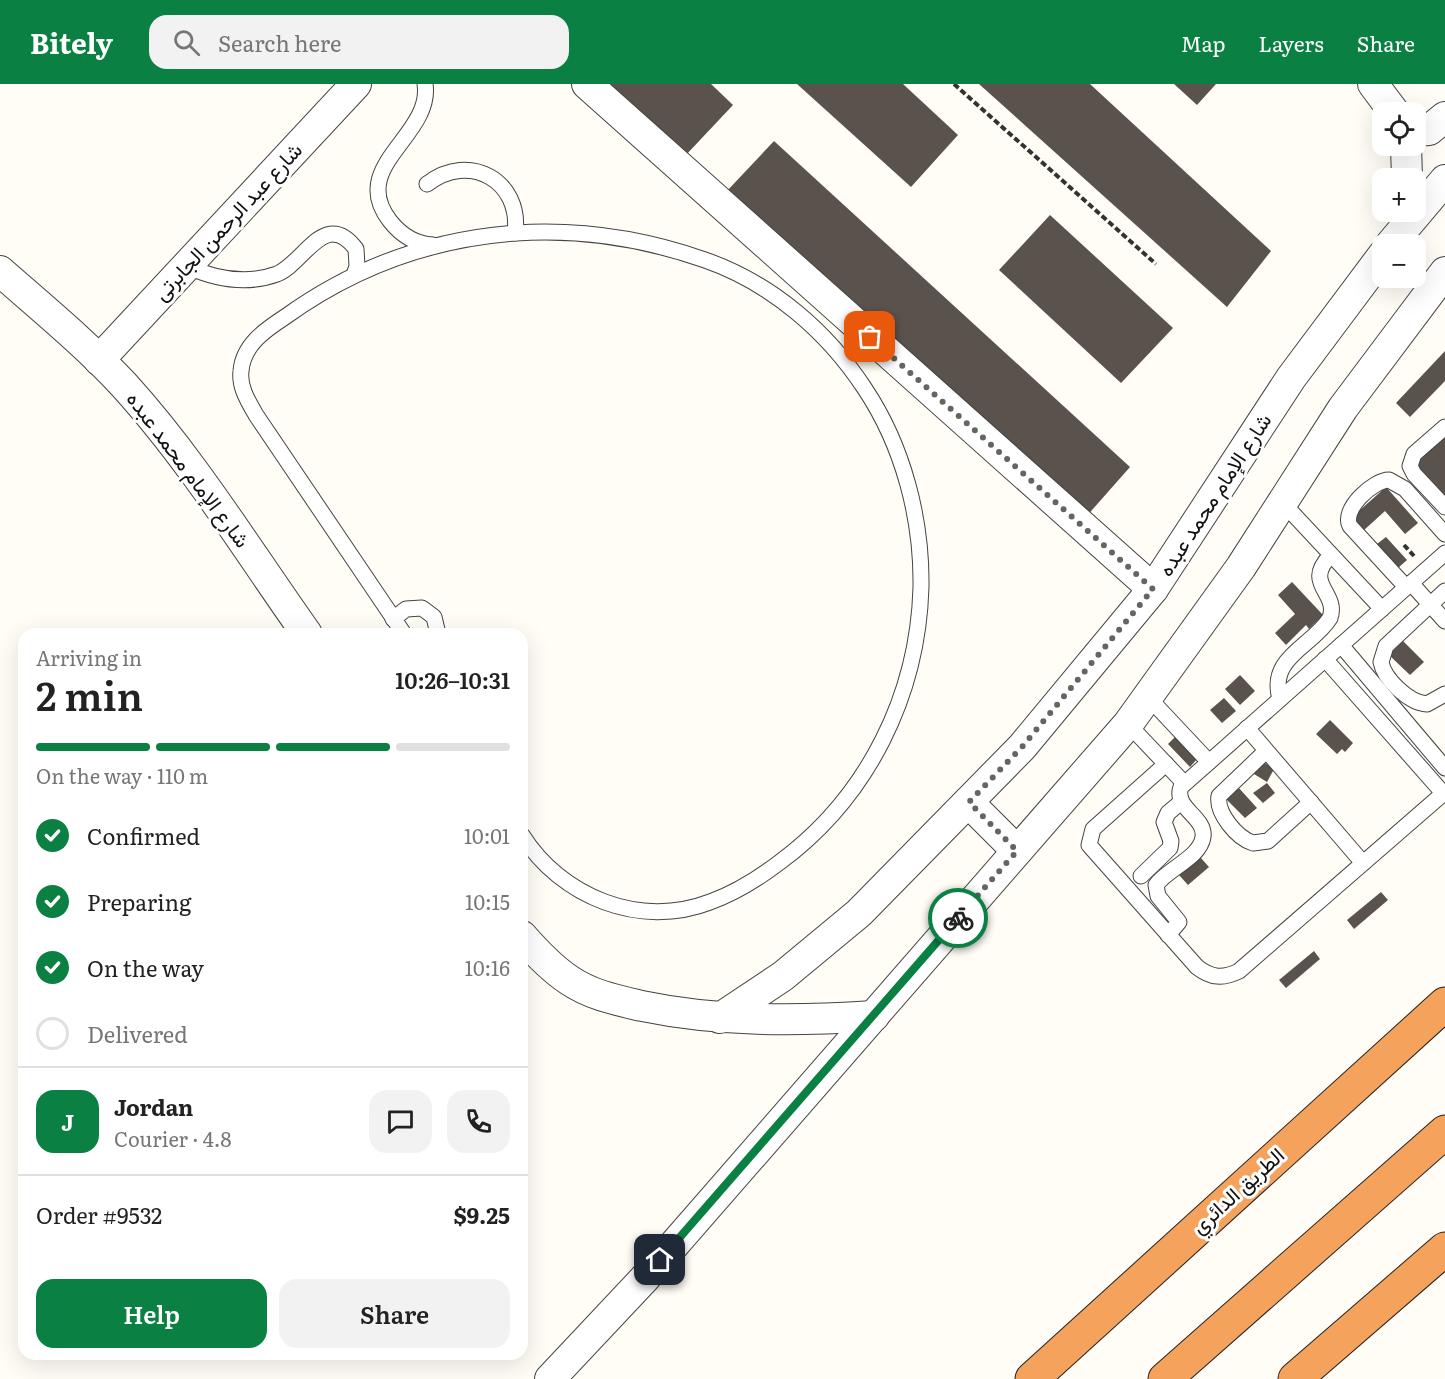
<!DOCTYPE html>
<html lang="en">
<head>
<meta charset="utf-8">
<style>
  body { margin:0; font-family:Literata,Vazirmatn,serif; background:#f2f2f2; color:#222; height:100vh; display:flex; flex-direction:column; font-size:22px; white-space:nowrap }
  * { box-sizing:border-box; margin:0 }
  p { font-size:20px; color:#767676 }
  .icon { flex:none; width:33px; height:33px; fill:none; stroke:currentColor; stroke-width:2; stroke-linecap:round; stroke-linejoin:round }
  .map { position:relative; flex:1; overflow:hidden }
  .panel { position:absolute; left:18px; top:544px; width:510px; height:732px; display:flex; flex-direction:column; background:#fff; border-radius:18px; box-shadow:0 6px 24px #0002 }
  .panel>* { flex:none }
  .fabs { position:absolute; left:1372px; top:18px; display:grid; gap:12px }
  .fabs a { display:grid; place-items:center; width:54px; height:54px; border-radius:12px; background:#fff; box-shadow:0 6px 24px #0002; font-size:30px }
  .pin { position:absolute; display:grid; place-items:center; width:51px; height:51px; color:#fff; margin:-26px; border-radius:12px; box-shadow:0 3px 9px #0006 }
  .courier { position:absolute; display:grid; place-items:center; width:60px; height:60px; margin:-30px; border:4px solid #0b8043; border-radius:50%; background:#fff; color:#222; box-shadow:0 2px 8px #0007 }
  .overview em { font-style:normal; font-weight:600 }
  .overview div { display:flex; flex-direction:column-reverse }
  .overview { display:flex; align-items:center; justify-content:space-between; height:102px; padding:0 18px }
  h1 { font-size:39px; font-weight:600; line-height:45px }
  .bar { display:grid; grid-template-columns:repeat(4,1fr); gap:9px 6px; align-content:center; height:72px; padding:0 18px }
  .bar i { height:8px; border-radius:4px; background:#e0e0e0 }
  .bar .on { background:#0b8043 }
  .bar p { grid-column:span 4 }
  .line { display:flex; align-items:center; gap:15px; padding:0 18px; border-top:2px solid #e0e0e0 }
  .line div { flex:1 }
  .round { display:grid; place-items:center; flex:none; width:63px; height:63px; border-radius:18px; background:#f2f2f2 }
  ol { padding:0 18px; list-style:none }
  li { display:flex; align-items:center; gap:18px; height:66px }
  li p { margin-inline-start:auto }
  li .icon { padding:6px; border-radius:50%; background:#0b8043; color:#fff; stroke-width:4 }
  li:last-child { color:#767676 }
  li i { width:33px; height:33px; border:3px solid #e0e0e0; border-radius:50% }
  .action { display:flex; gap:12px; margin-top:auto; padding:12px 18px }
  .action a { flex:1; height:69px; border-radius:18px; background:#0b8043; color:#fff; font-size:24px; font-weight:600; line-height:69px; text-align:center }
  .action a+a { background:#f2f2f2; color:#222 }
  header { display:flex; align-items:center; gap:36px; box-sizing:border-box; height:84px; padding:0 30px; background:#0b8043; color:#fff }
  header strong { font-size:28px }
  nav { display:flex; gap:33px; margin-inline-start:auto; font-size:21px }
  .search { width:420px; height:54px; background:#f2f2f2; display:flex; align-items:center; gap:15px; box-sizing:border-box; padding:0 21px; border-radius:18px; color:#767676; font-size:22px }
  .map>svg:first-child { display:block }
  .building { fill:#5a524d }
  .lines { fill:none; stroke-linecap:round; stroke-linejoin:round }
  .lane-casing { stroke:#444; stroke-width:17 }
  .street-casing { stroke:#444; stroke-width:32 }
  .highway-casing { stroke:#222; stroke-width:35 }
  .path { stroke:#333; stroke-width:4; stroke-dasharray:6 3; stroke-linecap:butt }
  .lane { stroke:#fff; stroke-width:15 }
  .street { stroke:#fff; stroke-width:30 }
  .highway { stroke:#f5a25d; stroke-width:33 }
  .done { stroke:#646461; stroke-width:6; stroke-dasharray:0 10.8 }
  .route { stroke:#0b8043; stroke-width:8 }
  .labels { text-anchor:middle; stroke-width:6; stroke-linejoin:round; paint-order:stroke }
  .street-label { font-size:21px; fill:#111; stroke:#fff }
</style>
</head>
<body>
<header>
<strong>Bitely</strong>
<div class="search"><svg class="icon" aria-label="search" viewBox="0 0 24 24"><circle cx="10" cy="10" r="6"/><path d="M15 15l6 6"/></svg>Search here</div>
<nav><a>Map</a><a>Layers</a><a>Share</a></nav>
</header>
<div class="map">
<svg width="1445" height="1295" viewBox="0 0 1445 1295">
  <rect width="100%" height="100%" fill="#fffdf5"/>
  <g class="building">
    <polygon points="608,0 711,0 733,21 685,72"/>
    <polygon points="797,0 903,0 958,51 911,103"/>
    <polygon points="979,0 1090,0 1271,167 1227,223"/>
    <polygon points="1174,0 1216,0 1197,21"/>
    <polygon points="774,57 1130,383 1085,434 726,108"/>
    <polygon points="1050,131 1173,244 1121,299 999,186"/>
    <polygon points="1445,267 1445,297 1410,333 1396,319"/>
    <polygon points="1445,353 1445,414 1415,380"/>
    <polygon points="1386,403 1418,439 1405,450 1385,427 1363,447 1351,434"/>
    <polygon points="1386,453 1407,476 1398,484 1377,460"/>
    <polygon points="1292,498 1323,531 1309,545 1306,541 1286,561 1275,549 1295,530 1278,511"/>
    <polygon points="1403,557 1424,578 1410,591 1389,571"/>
    <polygon points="1240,591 1255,607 1240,621 1225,605"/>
    <polygon points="1224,614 1236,627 1222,639 1210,626"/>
    <polygon points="1330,636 1353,659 1345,668 1342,665 1337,670 1316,650"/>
    <polygon points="1175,653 1197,675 1190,683 1168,660"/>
    <polygon points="1262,677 1274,685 1267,698 1254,690"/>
    <polygon points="1267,699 1275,709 1263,719 1253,709"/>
    <polygon points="1238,703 1257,724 1245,734 1225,714"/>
    <polygon points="1200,773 1209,783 1188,801 1179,791"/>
    <polygon points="1381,808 1388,816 1354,845 1347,836"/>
    <polygon points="1314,867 1320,875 1286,904 1279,896"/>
  </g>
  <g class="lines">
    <g class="lane-casing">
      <g id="lane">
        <path d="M425 0C433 52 347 82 390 137 401 151 415 160 433 161"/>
        <path d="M427 100C469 67 522 97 515 149"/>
        <path d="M186 182C215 195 247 201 277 190 304 179 325 124 356 165L357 182 354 191"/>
        <polyline points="1445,343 1414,370 1410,382 1414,390 1445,423"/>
        <polyline points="1282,418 1382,525"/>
        <polyline points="1411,499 1445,537"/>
        <path d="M1406 503 1350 442C1341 425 1374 396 1389 396L1405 405 1445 450"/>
        <path d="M1445 507 1386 562 1381 578C1384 595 1409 619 1427 620L1445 610"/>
        <polyline points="393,535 406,525 422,524 434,533 438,550"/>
        <path d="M404 550 256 331C248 317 239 303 241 287 243 261 265 246 285 233 353 184 432 155 516 149 579 145 645 155 705 176 771 199 827 247 865 305 903 362 922 434 921 503 918 611 868 713 780 778 759 794 735 809 710 818 640 845 561 813 522 751"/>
        <polyline points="1341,561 1445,684"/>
        <polyline points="1325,575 1443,709"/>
        <polyline points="1148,613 1209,678"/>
        <path d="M1280 615C1268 573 1312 563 1330 534 1339 508 1302 500 1331 471"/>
        <polyline points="1128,640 1184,699"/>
        <polyline points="1247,644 1363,779"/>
        <path d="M1266 667 1219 712C1216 729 1237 754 1253 759L1268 757 1311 718"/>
        <path d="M1166 680 1093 745 1089 761 1197 883C1211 894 1223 895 1239 887L1445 708"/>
        <polyline points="1141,792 1170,764 1171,757 1164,738 1168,729 1181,718"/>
        <path d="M1168 851 1179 838 1158 812 1156 801C1167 785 1200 774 1203 753 1206 733 1173 724 1181 703L1445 469"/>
      </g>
    </g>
    <g class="street-casing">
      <g id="street">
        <polyline points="587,0 1153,505"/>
        <polyline points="1373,0 1394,28"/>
        <polyline points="1416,47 1429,46 1445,33"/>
        <polyline points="1406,62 1407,94"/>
        <polyline points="1391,160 1445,96"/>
        <path d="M0 187C42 224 86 260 124 301 193 377 248 467 307 550"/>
        <polyline points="99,276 356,0"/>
        <polyline points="969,719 1017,767"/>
        <path d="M522 852C536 868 551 884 569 896 591 911 616 916 642 922 719 938 796 937 874 932"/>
        <polyline points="720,934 783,892 859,829 1022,663 1153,505 1291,294 1383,171"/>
        <polyline points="550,1295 645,1194 1128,640 1241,483 1343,324 1445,188"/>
      </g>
    </g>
    <g class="highway-casing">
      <g id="highway">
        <polyline points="1032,1295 1445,920"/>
        <polyline points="1165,1295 1445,1048"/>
        <polyline points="1295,1295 1445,1165"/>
      </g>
    </g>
    <g class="path">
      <polyline points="954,0 1156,180"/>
      <polyline points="1404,461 1414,472"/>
    </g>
    <use href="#lane" class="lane"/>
    <use href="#street" class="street"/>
    <use href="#highway" class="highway"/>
  </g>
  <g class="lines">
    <polyline class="done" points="870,253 1153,505 1022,663 969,718 1017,767 958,834"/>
    <polyline class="route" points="660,1176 958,834"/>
  </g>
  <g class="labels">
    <g class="street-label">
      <text transform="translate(228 138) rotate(-47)" y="7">شارع عبد الرحمن الجابرتى</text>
      <text transform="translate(188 386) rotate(53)" y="7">شارع الإمام محمد عبده</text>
      <text transform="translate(1215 411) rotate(-57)" y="7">شارع الإمام محمد عبده</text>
      <text transform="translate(1238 1107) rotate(-42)" y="7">الطريق الدائري</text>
    </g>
  </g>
</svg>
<div class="fabs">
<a><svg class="icon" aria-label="locate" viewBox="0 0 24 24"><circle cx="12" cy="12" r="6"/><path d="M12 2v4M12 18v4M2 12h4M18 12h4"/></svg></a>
<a>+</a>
<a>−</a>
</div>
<div class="pin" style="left:870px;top:253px;background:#ea580c"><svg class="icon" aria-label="bag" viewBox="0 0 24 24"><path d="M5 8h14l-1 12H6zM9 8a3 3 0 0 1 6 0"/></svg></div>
<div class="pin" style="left:660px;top:1176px;background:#1f2937"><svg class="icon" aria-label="home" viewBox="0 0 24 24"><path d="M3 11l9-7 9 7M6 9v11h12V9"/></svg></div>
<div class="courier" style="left:958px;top:834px"><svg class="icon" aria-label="bike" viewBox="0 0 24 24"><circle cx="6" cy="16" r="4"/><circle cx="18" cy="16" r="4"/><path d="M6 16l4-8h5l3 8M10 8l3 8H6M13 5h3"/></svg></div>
<section class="panel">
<div class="overview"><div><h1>2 min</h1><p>Arriving in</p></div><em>10:26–10:31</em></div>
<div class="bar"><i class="on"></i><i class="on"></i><i class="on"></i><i></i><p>On the way · 110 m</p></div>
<ol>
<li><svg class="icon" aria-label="check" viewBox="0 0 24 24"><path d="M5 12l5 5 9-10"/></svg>Confirmed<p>10:01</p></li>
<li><svg class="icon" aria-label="check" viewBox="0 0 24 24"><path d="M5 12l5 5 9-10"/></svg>Preparing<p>10:15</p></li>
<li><svg class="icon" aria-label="check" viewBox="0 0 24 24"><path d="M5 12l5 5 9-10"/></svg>On the way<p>10:16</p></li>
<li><i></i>Delivered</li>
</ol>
<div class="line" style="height:108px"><b class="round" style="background:#0b8043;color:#fff">J</b><div><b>Jordan</b><p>Courier · 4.8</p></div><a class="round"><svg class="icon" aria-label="chat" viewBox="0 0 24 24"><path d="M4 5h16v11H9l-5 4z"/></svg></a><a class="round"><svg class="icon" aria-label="phone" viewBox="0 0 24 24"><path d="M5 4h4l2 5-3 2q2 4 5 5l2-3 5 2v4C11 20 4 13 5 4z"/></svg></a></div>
<div class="line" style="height:78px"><div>Order #9532</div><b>$9.25</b></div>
<div class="action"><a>Help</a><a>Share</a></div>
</section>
</div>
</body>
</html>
